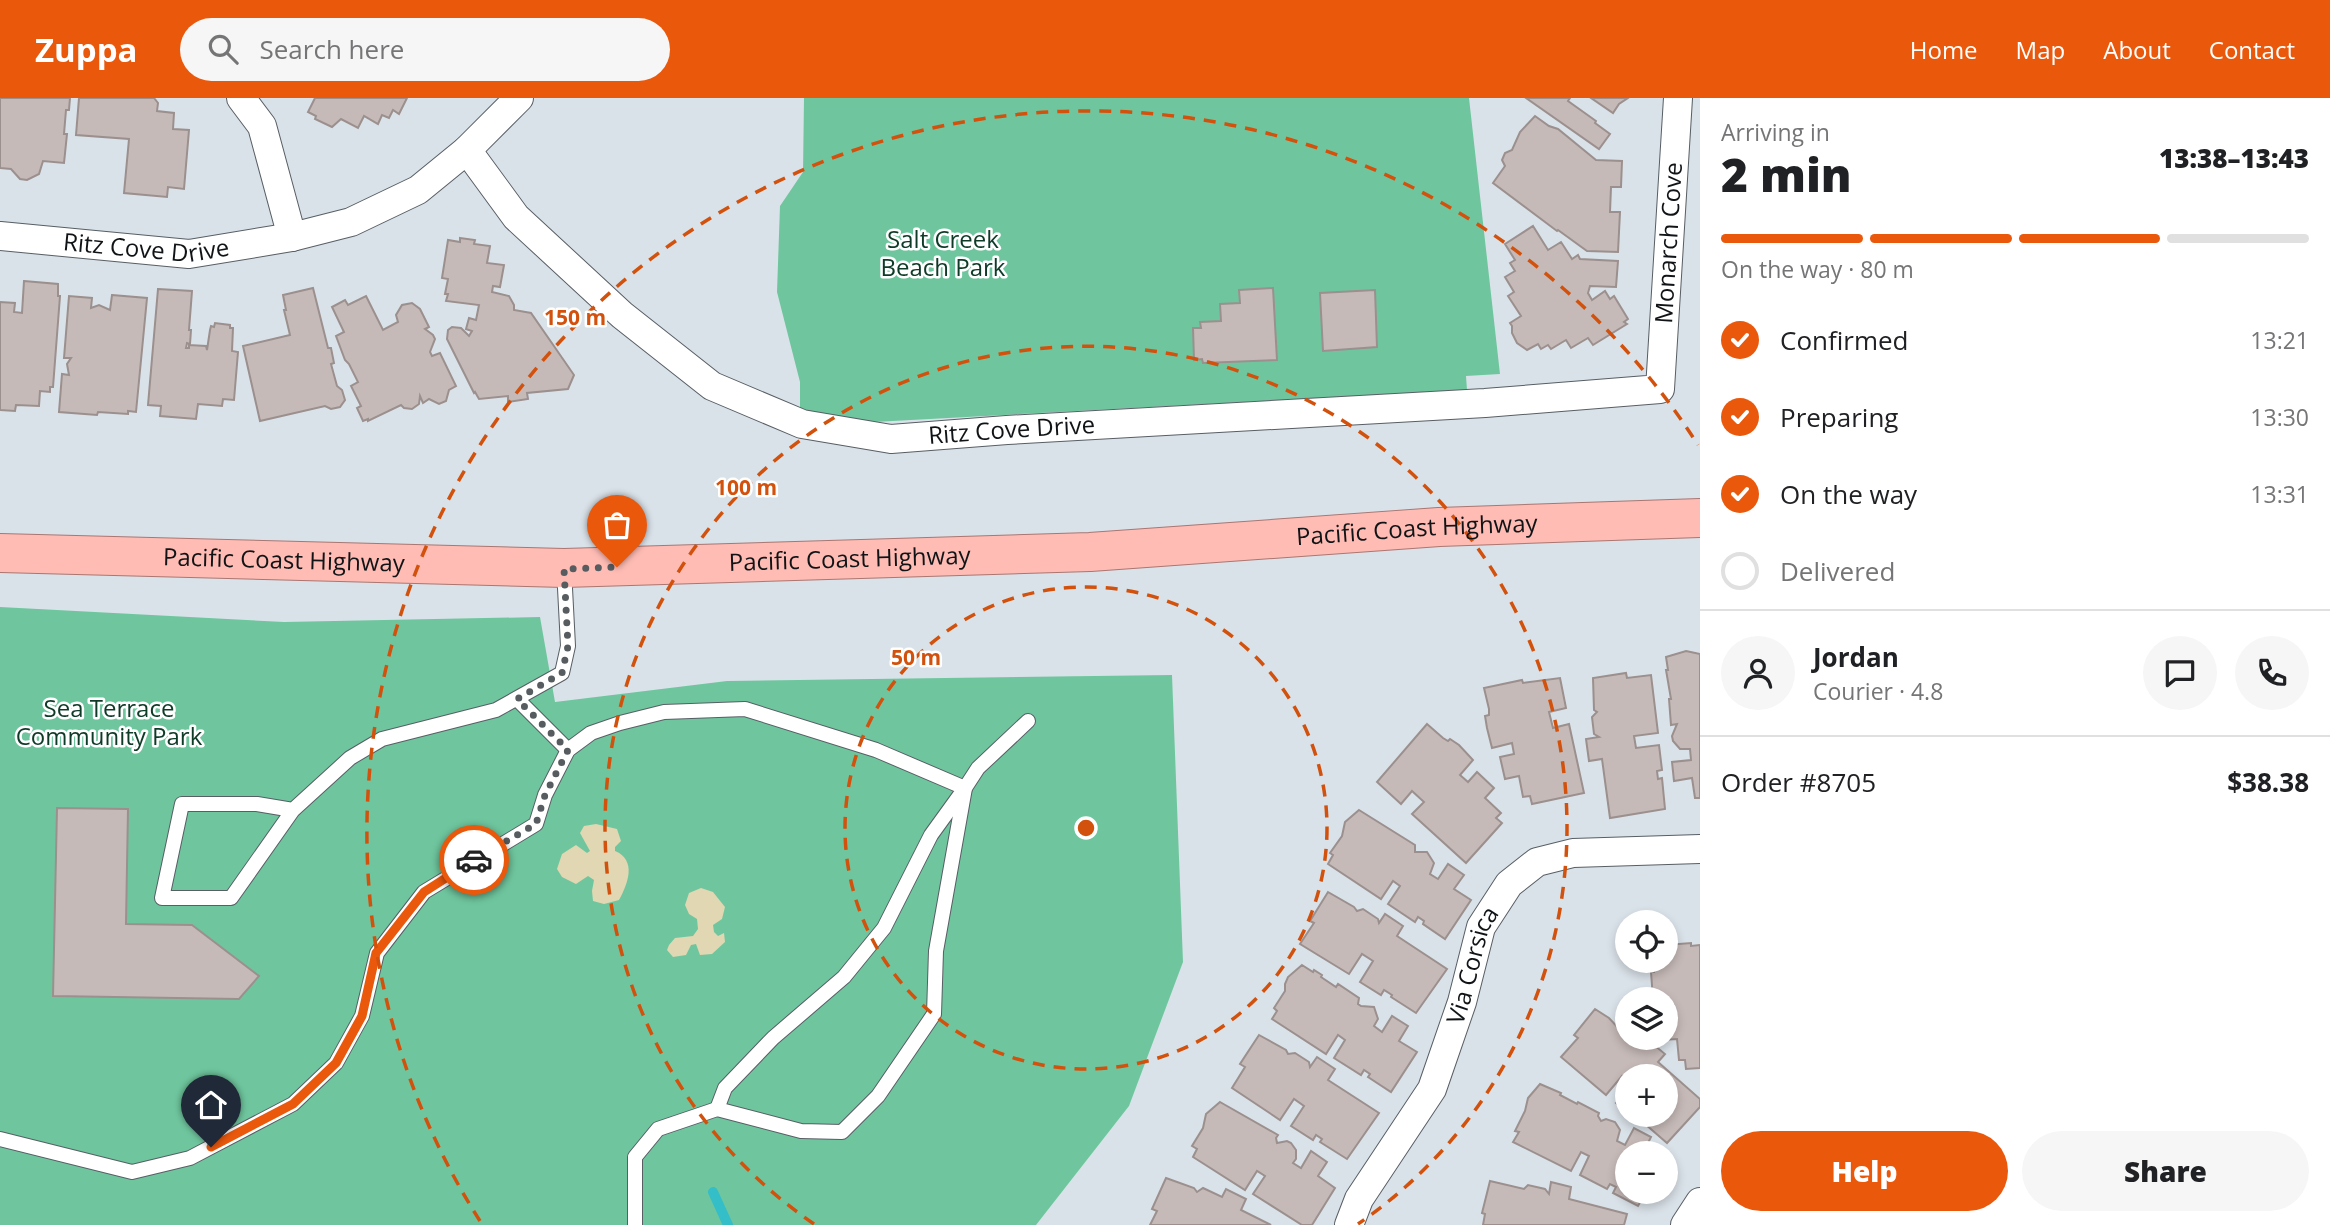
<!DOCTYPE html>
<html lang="en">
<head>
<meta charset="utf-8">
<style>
  body { margin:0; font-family:"Open Sans",sans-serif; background:#f6f6f6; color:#202124; height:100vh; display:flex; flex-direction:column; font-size:26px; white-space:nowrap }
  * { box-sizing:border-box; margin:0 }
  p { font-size:23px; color:#757577 }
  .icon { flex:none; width:38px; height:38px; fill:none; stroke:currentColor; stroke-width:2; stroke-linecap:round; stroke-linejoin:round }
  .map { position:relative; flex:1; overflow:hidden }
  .panel { display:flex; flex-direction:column; background:#fff; width:630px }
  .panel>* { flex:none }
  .tools { position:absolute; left:1615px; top:812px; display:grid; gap:14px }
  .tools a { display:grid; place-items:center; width:63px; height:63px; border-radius:50%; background:#fff; box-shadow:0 4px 10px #0003; font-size:35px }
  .pin { position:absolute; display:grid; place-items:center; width:60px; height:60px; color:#fff; margin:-72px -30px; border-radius:50% 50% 50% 0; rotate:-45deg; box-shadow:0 0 7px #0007 }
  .pin .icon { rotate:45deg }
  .courier { position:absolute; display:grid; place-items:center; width:70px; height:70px; margin:-35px; border:5px solid #ea580c; border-radius:50%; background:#fff; color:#222; box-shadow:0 2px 9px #0007 }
  .overview em { font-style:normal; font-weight:800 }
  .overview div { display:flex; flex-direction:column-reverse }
  .overview { display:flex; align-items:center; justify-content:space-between; height:119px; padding:0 21px }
  h1 { font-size:46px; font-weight:800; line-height:52px }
  .bar { display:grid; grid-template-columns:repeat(4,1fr); gap:10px 7px; align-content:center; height:84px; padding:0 21px }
  .bar i { height:9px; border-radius:5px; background:#e0e0e0 }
  .bar .selected { background:#ea580c }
  .bar p { grid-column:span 4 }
  .line { display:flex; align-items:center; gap:18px; padding:0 21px; border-top:2px solid #e0e0e0 }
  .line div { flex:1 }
  .round { display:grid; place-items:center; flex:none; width:74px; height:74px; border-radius:37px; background:#f6f6f6 }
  ol { padding:0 21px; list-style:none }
  li { display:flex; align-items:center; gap:21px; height:77px }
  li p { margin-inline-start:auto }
  li .icon { padding:7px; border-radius:50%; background:#ea580c; color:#fff; stroke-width:4 }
  li:last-child { color:#757577 }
  li i { width:38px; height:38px; border:4px solid #e0e0e0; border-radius:50% }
  .button { display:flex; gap:14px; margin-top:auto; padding:14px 21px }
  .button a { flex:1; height:80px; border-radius:42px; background:#ea580c; color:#fff; font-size:28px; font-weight:800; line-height:80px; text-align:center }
  .button a+a { background:#f6f6f6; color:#202124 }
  header { display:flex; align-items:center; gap:42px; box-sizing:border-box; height:98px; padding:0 35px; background:#ea580c; color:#fff }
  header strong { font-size:33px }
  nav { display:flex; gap:38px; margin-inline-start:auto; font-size:24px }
  .search { width:490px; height:63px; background:#f6f6f6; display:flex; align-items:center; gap:18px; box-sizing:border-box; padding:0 24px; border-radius:38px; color:#757577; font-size:26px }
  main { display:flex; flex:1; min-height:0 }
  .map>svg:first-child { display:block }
  .green { fill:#6fc69e }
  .sand { fill:#e1d7b2 }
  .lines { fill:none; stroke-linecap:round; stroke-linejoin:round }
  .stream { stroke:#34bec8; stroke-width:10 }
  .building { fill:#c6bab8; stroke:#9b908e; stroke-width:2 }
  .service-casing { stroke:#575e64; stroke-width:16 }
  .minor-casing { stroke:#575e64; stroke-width:30 }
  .trunk-casing { stroke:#aa7671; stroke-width:40 }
  .service { stroke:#fff; stroke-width:14 }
  .minor { stroke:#fff; stroke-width:28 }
  .trunk { stroke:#febcb4; stroke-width:38 }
  .done { stroke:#575c60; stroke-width:7; stroke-dasharray:0 12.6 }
  .route { stroke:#ea580c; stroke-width:9 }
  .ring { fill:none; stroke:#d2520d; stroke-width:3.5; stroke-dasharray:12 9 }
  .labels { text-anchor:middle; stroke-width:5; stroke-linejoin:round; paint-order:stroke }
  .park-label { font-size:24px; fill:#0e3a28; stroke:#fff }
  .street-label { font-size:24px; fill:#111416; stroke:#fff }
  .centre { fill:#d2520d; stroke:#fff; stroke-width:3.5 }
  .ring-label { font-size:21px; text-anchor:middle; font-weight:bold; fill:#d2520d; stroke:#fff; stroke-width:5; stroke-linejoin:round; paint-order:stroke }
</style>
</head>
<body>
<header>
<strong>Zuppa</strong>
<div class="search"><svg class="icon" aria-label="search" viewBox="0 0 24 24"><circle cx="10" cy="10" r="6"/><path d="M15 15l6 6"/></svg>Search here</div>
<nav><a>Home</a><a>Map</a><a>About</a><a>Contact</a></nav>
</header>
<main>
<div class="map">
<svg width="1700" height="1127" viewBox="0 0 1700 1127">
  <rect width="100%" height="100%" fill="#dae2e9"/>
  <g class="green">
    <polygon points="804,0 1469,0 1500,276 1466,278 1467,292 800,328 800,284 777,194 780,108 803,74"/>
    <polygon points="0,509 284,524 540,519 555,604 727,583 1172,577 1183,864 1129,1008 1036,1127 0,1127"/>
  </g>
  <g class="sand">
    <path d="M596 726 617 731 621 743 615 749V753C637 762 628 786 619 802L604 806 593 803 592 793 594 782 588 778 576 786 562 779 557 771 562 756 576 747 587 755 590 753 580 735 584 728Z"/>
    <polygon points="701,790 713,794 725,809 722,821 713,827 714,834 718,838 724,835 725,844 712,856 700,857 696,846 691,847 686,857 673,859 667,852 669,847 675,840 693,838 698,831 697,821 689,816 685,807 689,795"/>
  </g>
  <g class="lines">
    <polyline class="stream" points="713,1094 728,1127"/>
  </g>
  <g class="building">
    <polygon points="0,0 70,0 69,12 66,12 64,36 67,36 64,65 43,63 39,76 27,82 20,81 11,71 0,70"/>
    <polygon points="79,0 154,0 158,5 157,13 174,15 173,31 189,32 184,91 168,89 167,99 124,95 129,41 76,37"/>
    <polygon points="315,0 407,0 399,16 393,12 389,20 382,17 378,26 364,18 358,30 341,21 332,29 315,21 316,18 308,14"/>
    <polygon points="1526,0 1570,0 1568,3 1596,23 1595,25 1610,36 1599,51"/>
    <polygon points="1591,0 1628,0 1619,6 1613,15"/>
    <polygon points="1535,18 1549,28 1558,31 1596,62 1622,63 1621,89 1611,89 1610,114 1620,114 1618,154 1587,153 1558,132 1557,133 1493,85 1505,68 1502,62 1505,55 1512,52 1520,34"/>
    <polygon points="1533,128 1548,152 1561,144 1572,161 1578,157 1580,161 1618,163 1616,189 1590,188 1588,195 1592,202 1605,193 1610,201 1614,198 1628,221 1624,224 1627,226 1593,247 1588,240 1571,250 1566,242 1551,251 1548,247 1541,251 1538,246 1527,252 1517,245 1512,235 1512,228 1510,225 1521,218 1508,198 1514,194 1505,179 1515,173 1510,165 1515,162 1505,146"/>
    <polygon points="460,140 475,142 474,146 490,148 487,165 504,167 500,189 493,188 492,194 509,198 514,207 514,212 531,215 574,277 568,291 527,295 528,301 508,304 508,298 479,301 475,294 474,295 447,241 448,232 452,229 461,230 469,238 472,233 466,231 469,220 476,222 479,207 446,203 448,196 445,196 448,181 442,180 448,142 460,144"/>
    <polygon points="24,183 58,186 58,198 60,198 53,289 50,289 50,294 40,293 39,308 16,307 15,313 0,312 0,204 15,205 14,214 22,215"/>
    <polygon points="313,190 328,250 331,250 334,265 331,266 337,288 342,292 345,302 340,309 331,311 325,308 260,323 243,248 290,237 284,212 286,212 283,197"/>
    <polygon points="1273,190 1277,262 1203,265 1202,261 1194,262 1193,230 1201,230 1200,224 1221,223 1220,206 1240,205 1239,192"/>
    <polygon points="158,191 192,193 189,232 191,232 190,246 187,245 186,250 189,250 189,247 206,248 207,252 210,232 211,228 214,229 215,225 230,227 230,230 233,230 232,253 238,254 234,302 223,301 222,308 198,306 196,321 160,318 161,308 148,307"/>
    <polygon points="1375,192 1377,249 1323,253 1320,195"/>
    <polygon points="112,197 147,200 136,314 128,313 128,316 98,314 97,317 59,314 62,276 69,277 67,266 71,260 64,260 69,198 92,200 91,210 99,207 110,212"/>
    <polygon points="366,198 383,232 398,224 396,217 402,207 412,205 420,211 429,229 425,231 433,237 435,241 430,254 432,258 440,255 456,288 449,292 446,303 439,306 429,301 423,305 420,298 419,306 412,311 404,310 401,307 368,323 368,321 363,323 357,310 361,308 351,288 358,284 349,266 345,262 336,238 344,234 332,209 345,202 348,207"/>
    <polygon points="1686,553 1700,556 1700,700 1695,700 1692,680 1674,683 1672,664 1691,662 1690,651 1680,651 1673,643 1672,638 1677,626 1671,627 1669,601 1671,601 1666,572 1668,572 1666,559"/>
    <polygon points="1626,575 1627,580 1651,577 1658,635 1634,638 1636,650 1659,647 1662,672 1657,673 1658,681 1662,680 1665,711 1610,720 1602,661 1589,663 1586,641 1599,639 1594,636 1592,619 1597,614 1594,612 1593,580"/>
    <polygon points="1560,580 1566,610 1549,614 1553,630 1569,626 1584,695 1532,706 1530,698 1523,699 1519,678 1505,681 1500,659 1514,656 1512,645 1492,650 1487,630 1485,618 1489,617 1489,611 1484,590 1522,582 1523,585"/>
    <polygon points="1427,626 1443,640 1448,643 1450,641 1459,647 1473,662 1460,677 1468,684 1477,674 1494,690 1485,700 1501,715 1496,720 1502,725 1466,765 1412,716 1424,704 1412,693 1401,706 1377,684"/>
    <polygon points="57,710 128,711 126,826 192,827 259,878 239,901 53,898"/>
    <polygon points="1359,712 1415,747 1415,754 1427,754 1434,765 1430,776 1438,781 1448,766 1464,777 1454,791 1471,802 1445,841 1423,826 1424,823 1418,819 1415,824 1388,806 1400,788 1393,783 1381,801 1328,766 1333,757 1330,755 1342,738 1345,724"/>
    <polygon points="1328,794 1354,809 1357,813 1363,811 1378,821 1379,825 1385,816 1403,828 1397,838 1447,871 1416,915 1391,899 1392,897 1384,892 1381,897 1360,884 1373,863 1362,856 1349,876 1300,846 1314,825 1310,823"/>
    <polygon points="1691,845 1691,848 1700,847 1700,970 1686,971 1685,962 1679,962 1677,941 1662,942 1662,940 1666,940 1666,919 1675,918 1674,907 1666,907 1666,901 1653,901 1651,874 1654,874 1654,863 1666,863 1666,847"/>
    <polygon points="1302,867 1313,874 1314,872 1322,877 1321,879 1336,889 1338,886 1359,900 1358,906 1361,908 1374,909 1378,921 1374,928 1382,934 1392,918 1408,928 1399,943 1417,954 1391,994 1368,979 1370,976 1364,972 1361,977 1334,960 1345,942 1338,937 1326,956 1272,921 1277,913 1274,910 1285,893 1285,886 1288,879"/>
    <polygon points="1595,911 1609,920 1621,933 1628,932 1628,940 1637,940 1642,944 1642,948 1648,942 1665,956 1658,964 1700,1001 1700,1009 1667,1045 1645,1026 1647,1024 1639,1017 1635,1021 1630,1017 1666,1017 1666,978 1628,978 1628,983 1622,978 1606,997 1561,959 1578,940 1574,937"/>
    <polygon points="1259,937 1286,952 1288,956 1295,955 1309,964 1310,969 1317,959 1335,971 1328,982 1379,1015 1347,1061 1320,1044 1322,1041 1316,1037 1313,1042 1291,1028 1304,1008 1294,1001 1280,1022 1232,990 1245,969 1240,966"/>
    <polygon points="1540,986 1561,995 1560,997 1577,1006 1578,1004 1599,1015 1598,1018 1601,1023 1606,1021 1615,1024 1620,1032 1617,1043 1625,1047 1634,1030 1651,1039 1643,1055 1628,1055 1628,1094 1646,1094 1638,1108 1613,1095 1616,1089 1610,1086 1607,1091 1580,1077 1589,1058 1581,1054 1571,1073 1513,1044 1519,1034 1515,1033 1525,1013 1528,1000"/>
    <polygon points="1628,991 1628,1015 1616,1005"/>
    <polygon points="1220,1004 1278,1037 1276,1040 1277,1045 1287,1043 1291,1045 1296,1052 1296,1061 1293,1065 1301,1070 1311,1053 1327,1064 1318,1078 1335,1090 1312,1127 1302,1127 1253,1096 1265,1078 1257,1073 1245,1092 1193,1059 1197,1051 1192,1048 1203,1030 1206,1016"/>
    <polygon points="1166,1080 1194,1090 1197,1094 1203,1090 1222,1099 1226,1091 1246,1101 1241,1112 1271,1127 1150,1127 1157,1113 1152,1111"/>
    <polygon points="1490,1083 1524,1091 1528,1087 1545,1091 1549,1096 1551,1084 1571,1089 1569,1101 1627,1116 1624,1127 1483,1127 1485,1116 1482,1115"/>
  </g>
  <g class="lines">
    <g class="service-casing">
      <g id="service">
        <polyline points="517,601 568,652"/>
        <polyline points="293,712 231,800 162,800 182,706 257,706 293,712 350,660 382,641 496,612 562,575 568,548 564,471"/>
        <polyline points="0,1041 132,1074 190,1060 293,1006 336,965 362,918 377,855 424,794 536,726 545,697 568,652 591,635 620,625 664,614 745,611 876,652 965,690 931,737 884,830 844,879 773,940 725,990 717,1011"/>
        <polyline points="635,1127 635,1059 658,1031 717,1011 801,1033 842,1034 878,998 934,916 936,853 965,690 978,670 1028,623"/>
      </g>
    </g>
    <g class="minor-casing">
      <g id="minor">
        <polyline points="241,0 262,28 292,139"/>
        <path id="s1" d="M467 52 516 119 622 217 712 288 802 326 891 341 1007 332 1485 305 1660 291 1678 0"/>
        <path id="s2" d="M0 138 189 156 292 139 351 124 418 92 467 52 519 0"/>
        <path id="s3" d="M1349 1127 1359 1101 1432 991 1462 904 1481 829 1509 786 1537 764 1573 755 1700 751"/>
        <polyline points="1685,1127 1700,1104"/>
      </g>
    </g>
    <g class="trunk-casing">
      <g id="trunk">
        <path id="s4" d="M0 455 564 470 1090 454 1439 429 1700 420"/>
      </g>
    </g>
    <use href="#service" class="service"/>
    <use href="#minor" class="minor"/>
    <use href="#trunk" class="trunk"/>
  </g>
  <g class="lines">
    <polyline class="done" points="474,762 536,726 545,697 568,652 517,601 562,575 568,548 564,471 617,469"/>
    <polyline class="route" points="211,1049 293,1006 336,965 362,918 376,855 424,794 474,762"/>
  </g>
  <g class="ring">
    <circle cx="1086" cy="730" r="241"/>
    <path d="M814 1126A481 481 0 1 1 1358 1126"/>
    <path d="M480 1123A722 722 0 1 1 1698 347"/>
  </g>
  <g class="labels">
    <g class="park-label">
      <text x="943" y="150">Salt Creek<tspan x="943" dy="28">Beach Park</tspan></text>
      <text x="109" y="619">Sea Terrace<tspan x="109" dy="28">Community Park</tspan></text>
    </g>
    <g class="street-label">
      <text dy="8" stroke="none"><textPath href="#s2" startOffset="147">Ritz Cove Drive</textPath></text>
      <text dy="8" stroke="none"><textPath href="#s1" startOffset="1447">Monarch Cove</textPath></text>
      <text dy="8" stroke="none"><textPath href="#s1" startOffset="651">Ritz Cove Drive</textPath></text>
      <text dy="8" stroke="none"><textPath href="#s4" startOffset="1418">Pacific Coast Highway</textPath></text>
      <text dy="8" stroke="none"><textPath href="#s4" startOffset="850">Pacific Coast Highway</textPath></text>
      <text dy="8" stroke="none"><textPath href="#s4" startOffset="284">Pacific Coast Highway</textPath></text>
      <text dy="8" stroke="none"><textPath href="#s3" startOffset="290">Via Corsica</textPath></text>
    </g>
  </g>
  <circle cx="1086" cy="730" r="10" class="centre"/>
  <g class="ring-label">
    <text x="575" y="227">150 m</text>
    <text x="746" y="397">100 m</text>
    <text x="916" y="567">50 m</text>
  </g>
</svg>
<div class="tools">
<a><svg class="icon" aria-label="locate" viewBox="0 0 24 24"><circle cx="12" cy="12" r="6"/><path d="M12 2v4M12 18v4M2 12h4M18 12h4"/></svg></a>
<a><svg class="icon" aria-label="layers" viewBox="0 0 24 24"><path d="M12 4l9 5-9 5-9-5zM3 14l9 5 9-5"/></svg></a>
<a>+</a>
<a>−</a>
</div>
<div class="pin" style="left:617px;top:469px;background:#ea580c"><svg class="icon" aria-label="bag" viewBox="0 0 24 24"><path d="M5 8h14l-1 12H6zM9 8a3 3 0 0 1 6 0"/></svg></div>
<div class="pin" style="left:211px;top:1049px;background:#1f2937"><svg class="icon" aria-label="home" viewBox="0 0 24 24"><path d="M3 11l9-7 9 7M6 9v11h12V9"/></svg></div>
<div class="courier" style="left:474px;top:762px"><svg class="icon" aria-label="car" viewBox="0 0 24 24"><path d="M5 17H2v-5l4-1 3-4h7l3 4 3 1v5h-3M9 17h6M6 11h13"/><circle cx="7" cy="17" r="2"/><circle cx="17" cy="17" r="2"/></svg></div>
</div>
<section class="panel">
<div class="overview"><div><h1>2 min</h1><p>Arriving in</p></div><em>13:38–13:43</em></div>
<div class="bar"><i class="selected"></i><i class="selected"></i><i class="selected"></i><i></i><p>On the way · 80 m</p></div>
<ol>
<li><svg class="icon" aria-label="check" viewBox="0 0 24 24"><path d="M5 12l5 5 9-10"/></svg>Confirmed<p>13:21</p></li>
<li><svg class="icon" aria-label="check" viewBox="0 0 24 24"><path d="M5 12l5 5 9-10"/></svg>Preparing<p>13:30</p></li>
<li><svg class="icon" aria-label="check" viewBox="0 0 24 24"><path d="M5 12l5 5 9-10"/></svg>On the way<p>13:31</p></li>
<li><i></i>Delivered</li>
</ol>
<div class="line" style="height:126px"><a class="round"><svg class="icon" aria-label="person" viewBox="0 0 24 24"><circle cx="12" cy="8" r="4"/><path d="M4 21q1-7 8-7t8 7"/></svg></a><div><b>Jordan</b><p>Courier · 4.8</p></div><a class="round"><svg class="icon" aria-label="chat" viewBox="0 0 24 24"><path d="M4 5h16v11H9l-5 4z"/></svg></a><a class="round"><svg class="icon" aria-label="phone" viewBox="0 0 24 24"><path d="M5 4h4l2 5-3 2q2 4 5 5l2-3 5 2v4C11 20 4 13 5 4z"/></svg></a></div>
<div class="line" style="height:91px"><div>Order #8705</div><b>$38.38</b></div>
<div class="button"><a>Help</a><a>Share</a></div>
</section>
</main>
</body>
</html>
